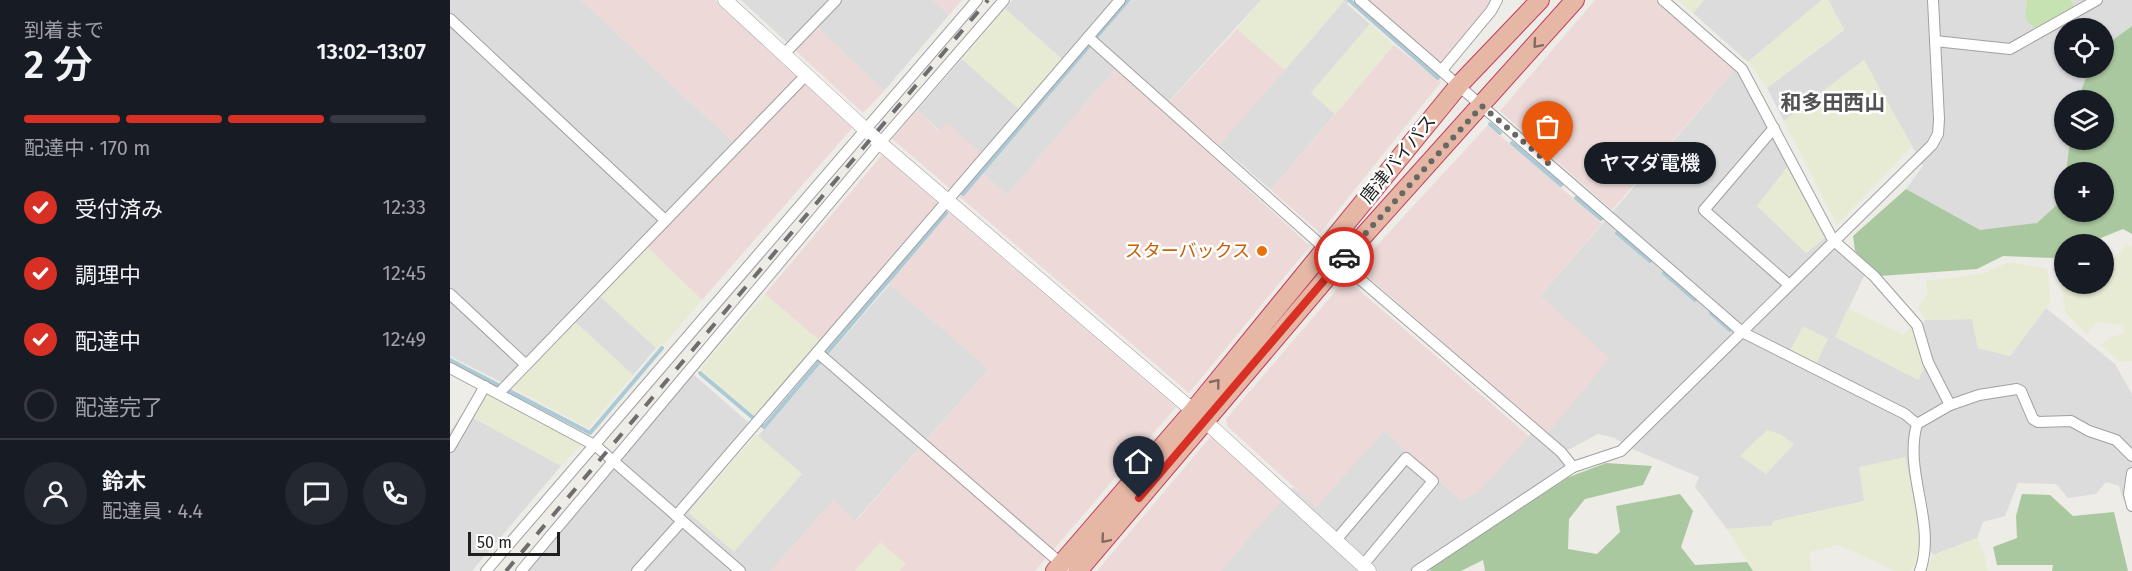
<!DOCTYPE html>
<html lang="ja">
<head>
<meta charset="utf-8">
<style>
  body { margin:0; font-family:"Fira Sans","Noto Sans JP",sans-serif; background:#242831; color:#f1f3f6; height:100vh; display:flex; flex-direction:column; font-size:22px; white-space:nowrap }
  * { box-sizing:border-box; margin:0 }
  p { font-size:20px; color:#9ea1a6 }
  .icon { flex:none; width:33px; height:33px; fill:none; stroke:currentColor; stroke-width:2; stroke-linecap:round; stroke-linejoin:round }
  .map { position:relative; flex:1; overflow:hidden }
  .side { display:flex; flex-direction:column; background:#171b24; width:450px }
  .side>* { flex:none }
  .buttons { position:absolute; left:1604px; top:18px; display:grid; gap:12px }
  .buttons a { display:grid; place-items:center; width:60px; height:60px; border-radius:50%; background:#171b24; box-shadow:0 2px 4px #0004; font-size:30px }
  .scale { position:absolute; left:18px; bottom:15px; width:92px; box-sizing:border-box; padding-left:6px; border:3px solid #1f1f1f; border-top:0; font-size:16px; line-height:21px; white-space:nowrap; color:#1f1f1f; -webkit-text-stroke:4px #fff; paint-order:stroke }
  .pin { position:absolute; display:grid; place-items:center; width:51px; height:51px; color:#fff; margin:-62px -26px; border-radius:50% 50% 50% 0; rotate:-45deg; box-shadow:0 0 6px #0007 }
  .pin .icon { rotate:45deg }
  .courier { position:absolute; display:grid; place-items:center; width:60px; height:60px; margin:-30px; border:4px solid #d93025; border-radius:50%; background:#fff; color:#222; box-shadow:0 2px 8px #0007 }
  .bubble { position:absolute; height:42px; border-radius:21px; background:#171b24; box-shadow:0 2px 4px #0004; font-size:20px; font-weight:600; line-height:42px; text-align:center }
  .overview em { font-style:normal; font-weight:600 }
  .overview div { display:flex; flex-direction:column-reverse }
  .overview { display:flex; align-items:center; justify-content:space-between; height:102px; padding:0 24px }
  h1 { font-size:39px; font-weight:600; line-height:45px }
  .bar { display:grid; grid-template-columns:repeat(4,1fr); gap:9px 6px; align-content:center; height:72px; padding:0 24px }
  .bar i { height:8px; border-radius:4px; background:#363941 }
  .bar .selected { background:#d93025 }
  .bar p { grid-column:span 4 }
  .line { display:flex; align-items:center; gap:15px; padding:0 24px; border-top:2px solid #363941 }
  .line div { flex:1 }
  .round { display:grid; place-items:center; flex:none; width:63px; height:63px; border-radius:32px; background:#242831 }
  ol { padding:0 24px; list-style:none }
  li { display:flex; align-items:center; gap:18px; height:66px }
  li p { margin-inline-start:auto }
  li .icon { padding:6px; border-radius:50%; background:#d93025; color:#fff; stroke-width:4 }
  li:last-child { color:#9ea1a6 }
  li i { width:33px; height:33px; border:3px solid #363941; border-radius:50% }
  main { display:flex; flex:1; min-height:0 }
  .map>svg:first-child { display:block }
  .residential { fill:#dddcdc }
  .commercial { fill:#eddad8 }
  .farmland { fill:#e8ebd4 }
  .grass { fill:#c7e2b2 }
  .forest { fill:#aac8a0 }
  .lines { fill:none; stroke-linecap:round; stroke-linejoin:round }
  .stream { stroke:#accad6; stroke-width:4 }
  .minor-casing { stroke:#a0a0a0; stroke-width:12 }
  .tertiary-casing { stroke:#a0a0a0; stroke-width:15 }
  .trunk-casing { stroke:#c53b62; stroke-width:20 }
  .minor { stroke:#fff; stroke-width:10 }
  .tertiary { stroke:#fff; stroke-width:14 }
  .trunk { stroke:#e6b7a4; stroke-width:18 }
  .rail { stroke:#6d6d6d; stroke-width:4; stroke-dasharray:12 12; stroke-linecap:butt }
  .oneway { stroke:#826b62 }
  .done { stroke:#676765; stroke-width:6; stroke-dasharray:0 10.8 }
  .route { stroke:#d93025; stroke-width:8 }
  .food-dot { fill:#e8710a; stroke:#fff; stroke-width:2 }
  .labels { text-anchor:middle; stroke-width:5; stroke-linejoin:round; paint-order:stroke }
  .street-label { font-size:18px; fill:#1f1f1f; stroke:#fff }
  .food-label { font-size:18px; fill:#c56008; stroke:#fff; text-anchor:end }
  .quarter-label { font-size:21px; font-weight:bold; fill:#525252; stroke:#fff }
</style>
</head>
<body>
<main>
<section class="side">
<div class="overview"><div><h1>2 分</h1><p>到着まで</p></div><em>13:02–13:07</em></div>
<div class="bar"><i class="selected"></i><i class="selected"></i><i class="selected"></i><i></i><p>配達中 · 170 m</p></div>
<ol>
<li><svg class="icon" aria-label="check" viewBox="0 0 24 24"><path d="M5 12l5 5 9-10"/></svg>受付済み<p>12:33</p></li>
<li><svg class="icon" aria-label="check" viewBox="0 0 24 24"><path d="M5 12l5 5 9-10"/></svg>調理中<p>12:45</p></li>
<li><svg class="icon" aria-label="check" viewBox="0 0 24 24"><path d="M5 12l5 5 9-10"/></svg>配達中<p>12:49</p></li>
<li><i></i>配達完了</li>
</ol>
<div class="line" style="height:108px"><a class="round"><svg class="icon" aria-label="person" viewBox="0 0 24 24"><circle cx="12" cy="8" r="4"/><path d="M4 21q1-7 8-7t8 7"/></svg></a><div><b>鈴木</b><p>配達員 · 4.4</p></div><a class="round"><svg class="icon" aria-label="chat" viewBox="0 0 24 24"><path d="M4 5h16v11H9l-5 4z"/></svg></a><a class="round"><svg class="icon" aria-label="phone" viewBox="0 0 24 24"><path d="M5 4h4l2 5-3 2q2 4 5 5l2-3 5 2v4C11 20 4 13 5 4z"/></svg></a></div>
</section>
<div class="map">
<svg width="1682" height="571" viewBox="0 0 1682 571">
  <rect width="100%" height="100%" fill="#eeece6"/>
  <g class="residential">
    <polygon points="0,0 131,0 291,149 149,295 206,348 183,375 124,321 59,386 0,356"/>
    <polygon points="291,0 483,0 499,15 434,91 367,27 345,50"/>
    <polygon points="563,0 811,0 712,109 666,68 557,195 529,170 497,124 490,131 467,110 512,59 570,110 613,60 555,9"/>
    <polygon points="892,0 901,0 897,4 920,24 861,93 885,114 821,190 769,145"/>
    <polygon points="1254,0 1372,0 1298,62 1243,13"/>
    <polygon points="1378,0 1577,0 1575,18 1625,7 1621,0 1682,0 1682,26 1653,47 1653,28 1614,28 1614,68 1640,68 1627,100 1614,100 1614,140 1620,140 1612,200 1587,223 1530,231 1456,189 1473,166 1414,60 1334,121 1317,88 1394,30"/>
    <polygon points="1286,68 1338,166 1356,253 1376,237 1415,274 1385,337 1467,336 1475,320 1522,319 1528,348 1560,356 1596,308 1665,364 1682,394 1682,497 1673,499 1669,486 1656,482 1646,494 1618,498 1606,484 1568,483 1555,516 1533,522 1527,538 1483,555 1471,537 1455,457 1414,501 1324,521 1322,526 1277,529 1245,487 1249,477 1180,448 1165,438 1148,434 1118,450 1097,434 1090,296"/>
    <polygon points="440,284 539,369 405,521 383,501 321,571 76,571 243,374 307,430 239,512 351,474 308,436"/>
    <polygon points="13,412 111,466 22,571 0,571 0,432"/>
    <polygon points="934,431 1011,500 1029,491 1082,432 1109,452 1119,477 980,567 981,571 770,571 843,487 866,506"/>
  </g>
  <g class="commercial">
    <polygon points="131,0 265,0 403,127 252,300 197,247 291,149"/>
    <polygon points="483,0 512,0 499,15"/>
    <polygon points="917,0 1043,0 1041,6 993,64"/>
    <polygon points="1145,0 1206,0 1286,68 1162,210 1050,111"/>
    <polygon points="366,26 434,91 413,113 345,50"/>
    <polygon points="787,29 835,70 769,145 719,102"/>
    <polygon points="944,45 991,82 870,233 821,190"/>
    <polygon points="666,68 860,246 739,393 442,139 467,110 489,131 497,123 538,159 529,170 557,195"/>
    <polygon points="1038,125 1152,223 1090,296 1160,358 1097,434 907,267"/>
    <polygon points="432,155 726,407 585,571 321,571 383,501 406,521 539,369 430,276 371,342 315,294"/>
    <polygon points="896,279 1079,436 1029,491 1011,500 934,431 866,507 777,426 776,419"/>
    <polygon points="762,435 832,500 770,571 647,571"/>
  </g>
  <g class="farmland">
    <polygon points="811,0 892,0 894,1 835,70 787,29"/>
    <polygon points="1228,0 1254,0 1243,13"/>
    <polygon points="1372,0 1378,0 1394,29 1317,88 1298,62"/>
    <polygon points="555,9 613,60 570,110 512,59"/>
    <polygon points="920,24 944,45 885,114 861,93"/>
    <polygon points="1414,60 1462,146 1387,225 1334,121"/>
    <polygon points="1338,166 1376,237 1356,253 1307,206"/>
    <polygon points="1677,245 1682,246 1682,361 1671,362 1651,346 1658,338 1674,333 1673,325 1646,322 1637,334 1616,313 1607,267 1614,266 1614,284 1653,284 1653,263 1660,262"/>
    <polygon points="197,247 252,300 215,343 206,348 149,295"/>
    <polygon points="1559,262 1597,269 1601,301 1560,356 1528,348 1522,319 1475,320 1468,307 1477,295 1476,281 1531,274"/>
    <polygon points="315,294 371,342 306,418 250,369"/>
    <polygon points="1398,308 1454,335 1461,326 1467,336 1474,369 1468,380 1385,337"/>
    <polygon points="124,321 183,375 138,428 59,386"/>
    <polygon points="1353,326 1378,339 1366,364 1340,351"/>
    <polygon points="37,391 133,443 111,466 22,417"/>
    <polygon points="1317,430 1330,434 1344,444 1316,474 1290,456"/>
    <polygon points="306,434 352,474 284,552 239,513"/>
    <polygon points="1455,457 1471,537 1469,553 1461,571 1445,571 1389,545 1360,552 1361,571 1303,571 1277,529 1322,526 1323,521 1414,501 1409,467"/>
    <polygon points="1527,538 1535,556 1537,571 1476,571 1483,555"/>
    <polygon points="430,542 456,564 449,571 405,571"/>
  </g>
  <polygon class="grass" points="1577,0 1621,0 1625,7 1585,29 1575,18"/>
  <g class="forest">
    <polygon points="1682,26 1682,234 1673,229 1636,244 1614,244 1614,254 1603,258 1553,256 1527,269 1430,276 1405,251 1403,236 1456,189 1530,230 1587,223 1612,200 1614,186 1614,212 1653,212 1653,172 1616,172 1620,140 1653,140 1653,100 1627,100 1640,68 1653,68 1653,47"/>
    <polygon points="1156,463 1202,466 1193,485 1135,499 1119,519 1118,549 1147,554 1170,532 1166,506 1230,494 1243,511 1231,547 1245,565 1297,562 1303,571 1035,571 1033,560 1011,571 981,571 980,568 1119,477"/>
    <polygon points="1572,494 1600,495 1623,516 1664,512 1678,571 1602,571 1603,565 1547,565 1543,547 1567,538 1566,516"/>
  </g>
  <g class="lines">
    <g class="stream">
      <polyline points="899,0 988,78"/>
      <polyline points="1040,124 1050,133"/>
      <polyline points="1062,143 1111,185"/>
      <polyline points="513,194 678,0"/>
      <polyline points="1126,198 1151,219"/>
      <polyline points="1167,233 1200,261"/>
      <polyline points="1214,273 1245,300"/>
      <polyline points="1261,313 1280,330"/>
      <polyline points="0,360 140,433 212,348"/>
      <polyline points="250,373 314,427 496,213"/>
    </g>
    <g class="minor-casing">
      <g id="minor">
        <polyline points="910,0 1292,332 1455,414 1467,424"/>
        <path d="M1213 0 1292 69 1383 240 1424 276 1467 325 1478 362 1500 405 1467 424C1453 473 1487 523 1470 571"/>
        <polyline points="0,19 215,220"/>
        <polyline points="638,37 890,262 1111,452 1123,467"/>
        <polyline points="1485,41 1560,49 1647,0"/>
        <polyline points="334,54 386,0"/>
        <polyline points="992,70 1041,11 1047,0"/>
        <polyline points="1324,128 1254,210 1338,284"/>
        <polyline points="0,294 75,364"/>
        <polyline points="367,352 615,567"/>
        <polyline points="0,368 146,446 290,571"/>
        <polyline points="49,393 356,75"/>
        <polyline points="1500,405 1529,395 1567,389 1571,391 1583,419 1588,422 1621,421 1639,431 1666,440 1682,456"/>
        <polyline points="0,447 35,386"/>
        <polyline points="1682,473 1679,494 1682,506"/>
        <polyline points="226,516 670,0"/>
        <polyline points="886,540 956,458 983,481 913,565"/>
        <polyline points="36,571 527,0"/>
        <polyline points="71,571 430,143 554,0"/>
        <polyline points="187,571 232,521"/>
        <polyline points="967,571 1123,467 1171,451 1482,145 1488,134 1489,119 1483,0"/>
      </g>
    </g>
    <g class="tertiary-casing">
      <polyline id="tertiary" points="275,0 430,143 754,420 919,571"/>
    </g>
    <g class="trunk-casing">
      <g id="trunk">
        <polyline points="605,571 743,411 1009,85 1090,0"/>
        <polyline points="628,571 890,262 1125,0"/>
      </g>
    </g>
    <use href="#minor" class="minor"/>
    <use href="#tertiary" class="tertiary"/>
    <use href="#trunk" class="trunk"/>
    <polyline class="rail" points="56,571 538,0"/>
  </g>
  <defs><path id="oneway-chevron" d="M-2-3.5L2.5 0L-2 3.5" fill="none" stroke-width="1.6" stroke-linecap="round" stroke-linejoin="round" transform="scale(1.5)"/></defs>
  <g class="oneway">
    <use href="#oneway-chevron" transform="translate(1087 44) rotate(131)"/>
    <use href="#oneway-chevron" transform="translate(766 383) rotate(-51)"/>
    <use href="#oneway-chevron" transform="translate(655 539) rotate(130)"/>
  </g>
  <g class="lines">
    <polyline class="done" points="894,257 1032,106 1098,163"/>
    <polyline class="route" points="689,498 894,257"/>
  </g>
  <circle class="food-dot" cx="812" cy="251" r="6"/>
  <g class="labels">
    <g class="street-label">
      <text transform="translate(948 159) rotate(-51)" y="6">唐津バイパス</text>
    </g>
    <g class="food-label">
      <text x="800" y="257">スターバックス</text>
    </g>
    <g class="quarter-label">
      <text x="1383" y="110">和多田西山</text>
    </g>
  </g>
</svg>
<div class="buttons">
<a><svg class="icon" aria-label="locate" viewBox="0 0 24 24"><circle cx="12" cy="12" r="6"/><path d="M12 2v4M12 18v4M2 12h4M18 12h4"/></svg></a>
<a><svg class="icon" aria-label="layers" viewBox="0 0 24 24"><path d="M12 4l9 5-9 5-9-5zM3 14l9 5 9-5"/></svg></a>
<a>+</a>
<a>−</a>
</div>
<div class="scale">50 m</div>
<div class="pin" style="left:1098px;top:163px;background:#ea580c"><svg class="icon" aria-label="bag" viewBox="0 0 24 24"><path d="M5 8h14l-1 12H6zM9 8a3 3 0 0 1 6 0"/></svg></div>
<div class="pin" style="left:689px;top:498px;background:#1f2937"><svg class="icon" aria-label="home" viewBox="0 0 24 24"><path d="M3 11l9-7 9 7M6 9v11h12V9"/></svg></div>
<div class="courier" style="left:894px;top:257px"><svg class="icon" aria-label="car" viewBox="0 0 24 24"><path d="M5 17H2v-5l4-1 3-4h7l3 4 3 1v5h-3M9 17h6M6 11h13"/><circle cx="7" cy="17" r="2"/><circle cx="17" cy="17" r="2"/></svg></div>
<div class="bubble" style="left:1134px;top:142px;width:132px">ヤマダ電機</div>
</div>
</main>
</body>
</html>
